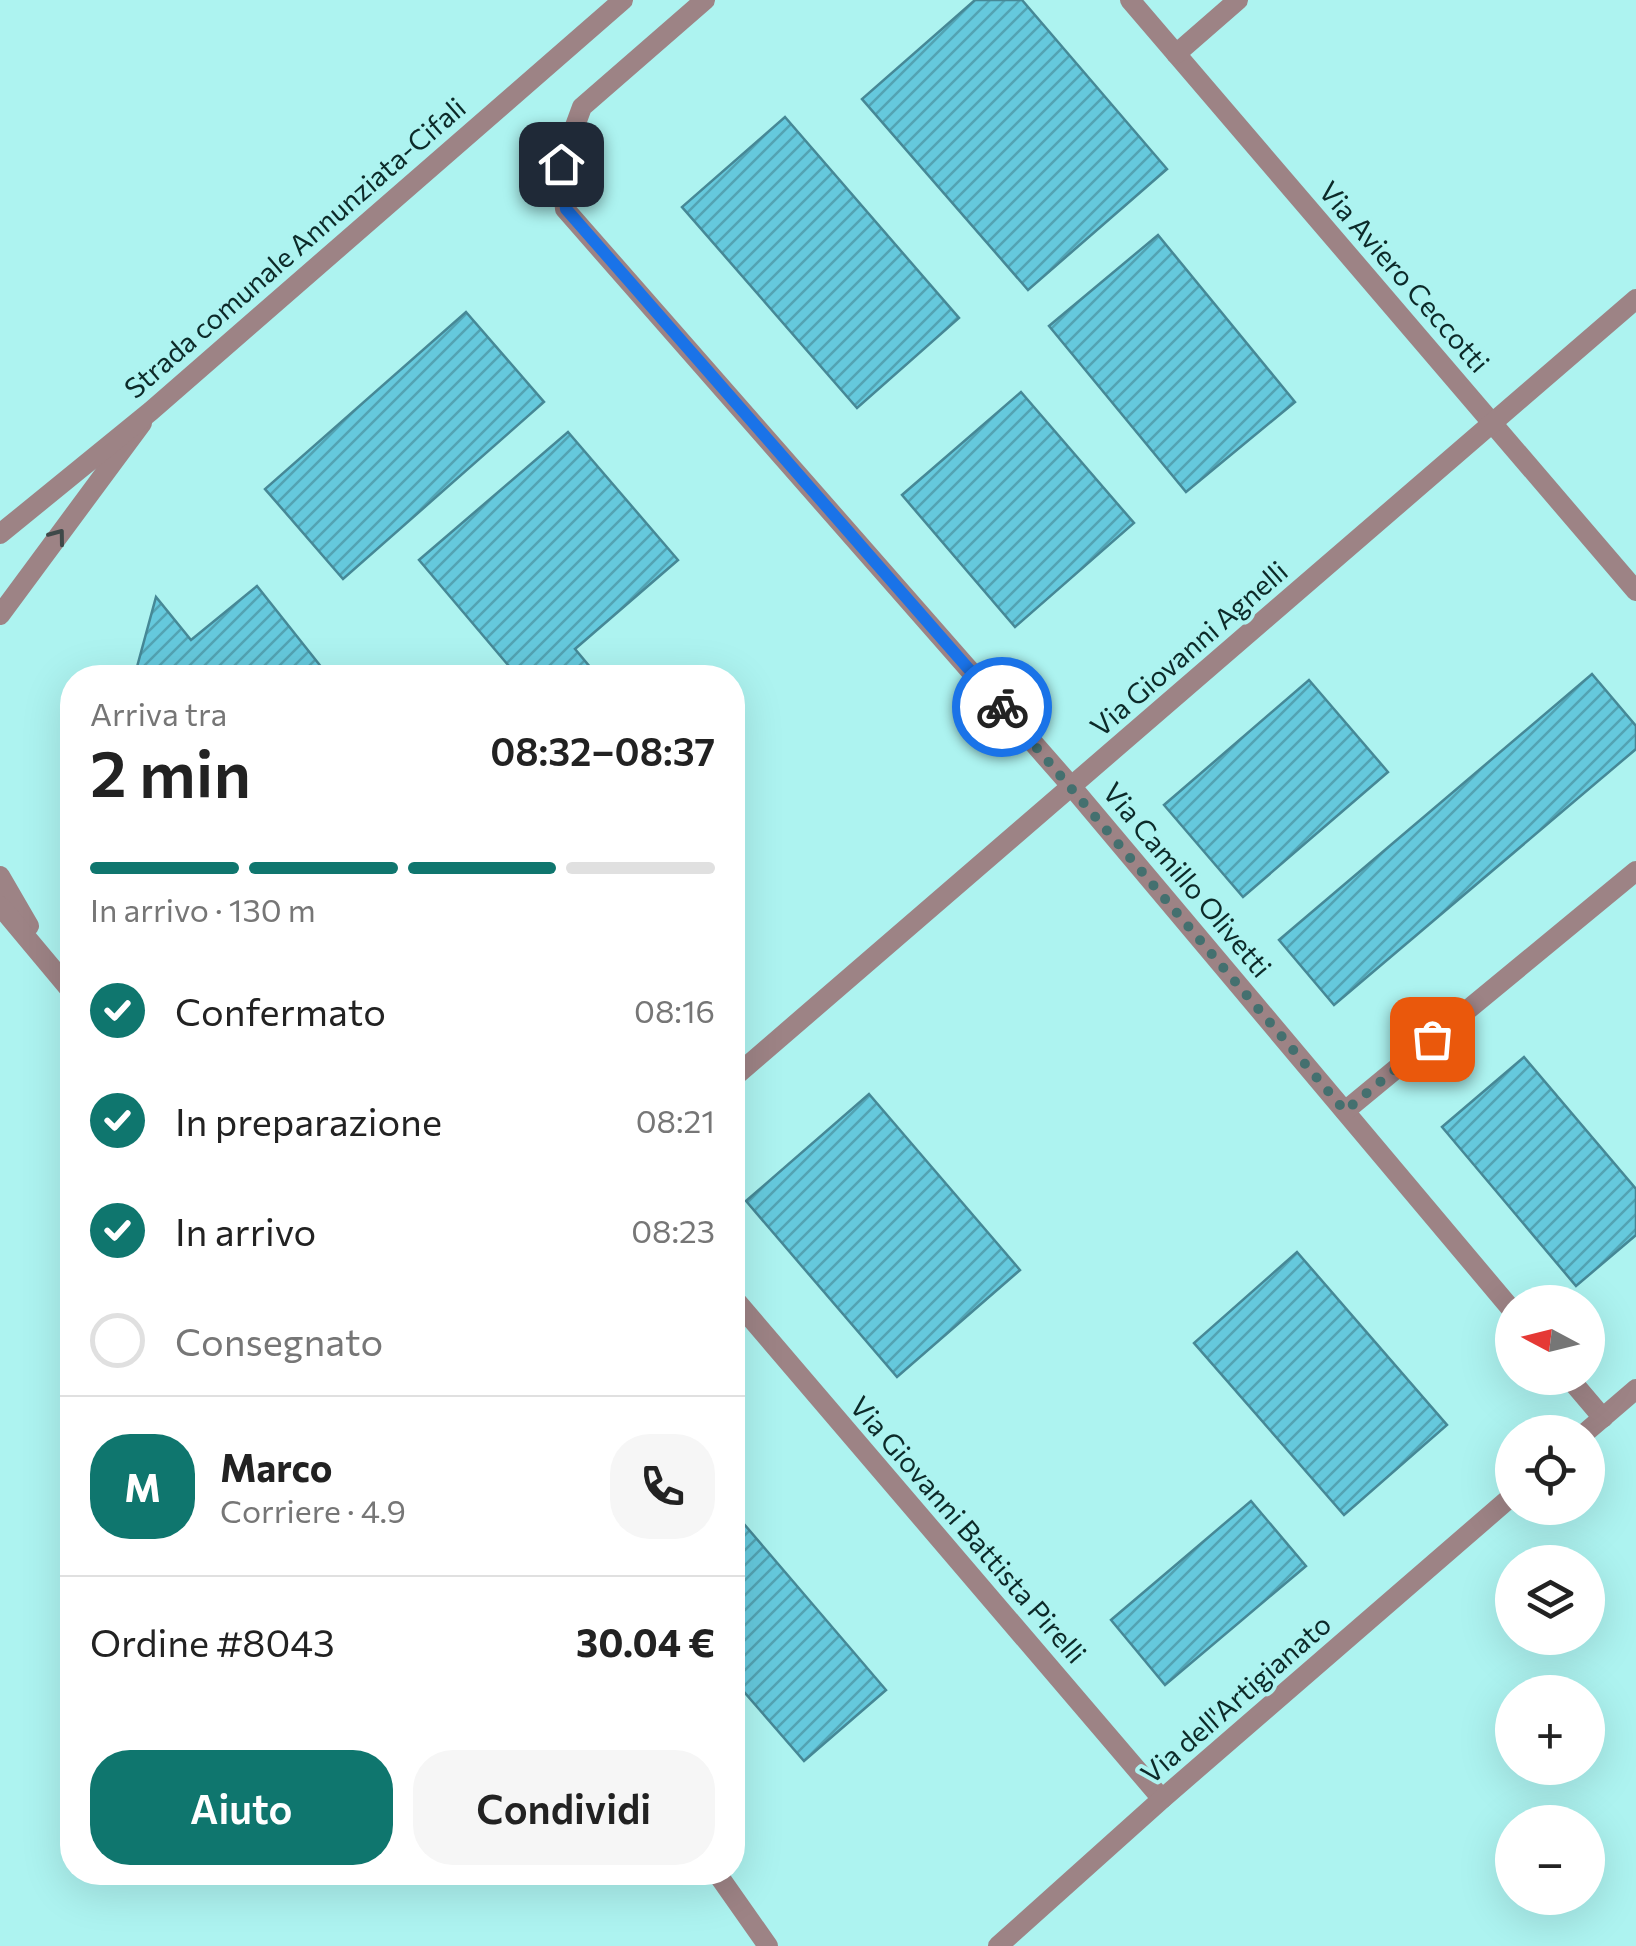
<!DOCTYPE html>
<html lang="it">
<head>
<meta charset="utf-8">
<style>
  body { margin:0; font-family:Commissioner,sans-serif; background:#f6f6f6; color:#222; height:100vh; display:flex; flex-direction:column; font-size:38px; white-space:nowrap }
  * { box-sizing:border-box; margin:0 }
  p { font-size:32px; color:#767676 }
  .icon { flex:none; width:55px; height:55px; fill:none; stroke:currentColor; stroke-width:2; stroke-linecap:round; stroke-linejoin:round }
  .map { position:relative; flex:1; overflow:hidden }
  .panel { position:absolute; left:60px; top:665px; width:685px; height:1220px; display:flex; flex-direction:column; background:#fff; border-radius:40px; box-shadow:0 10px 40px #0002 }
  .panel>* { flex:none }
  .needle { width:65px; rotate:277deg }
  .buttons { position:absolute; left:1495px; top:1285px; display:grid; gap:20px }
  .buttons a { display:grid; place-items:center; width:110px; height:110px; border-radius:50%; background:#fff; box-shadow:0 10px 40px #0002; font-size:50px }
  .pin { position:absolute; display:grid; place-items:center; width:85px; height:85px; color:#fff; margin:-42px; border-radius:20px; box-shadow:0 5px 15px #0006 }
  .courier { position:absolute; display:grid; place-items:center; width:100px; height:100px; margin:-50px; border:8px solid #1a73e8; border-radius:50%; background:#fff; color:#222; box-shadow:0 2px 12px #0007 }
  .summary em { font-style:normal; font-weight:600 }
  .summary div { display:flex; flex-direction:column-reverse }
  .summary { display:flex; align-items:center; justify-content:space-between; height:170px; padding:0 30px }
  h1 { font-size:65px; font-weight:600; line-height:75px }
  .bar { display:grid; grid-template-columns:repeat(4,1fr); gap:15px 10px; align-content:center; height:120px; padding:0 30px }
  .bar i { height:12px; border-radius:8px; background:#e0e0e0 }
  .bar .current { background:#0f766e }
  .bar p { grid-column:span 4 }
  .line { display:flex; align-items:center; gap:25px; padding:0 30px; border-top:2px solid #e0e0e0 }
  .line div { flex:1 }
  .round { display:grid; place-items:center; flex:none; width:105px; height:105px; border-radius:40px; background:#f6f6f6 }
  ol { padding:0 30px; list-style:none }
  li { display:flex; align-items:center; gap:30px; height:110px }
  li p { margin-inline-start:auto }
  li .icon { padding:10px; border-radius:50%; background:#0f766e; color:#fff; stroke-width:4 }
  li:last-child { color:#767676 }
  li i { width:55px; height:55px; border:5px solid #e0e0e0; border-radius:50% }
  .button { display:flex; gap:20px; margin-top:auto; padding:20px 30px }
  .button a { flex:1; height:115px; border-radius:40px; background:#0f766e; color:#fff; font-size:40px; font-weight:600; line-height:115px; text-align:center }
  .button a+a { background:#f6f6f6; color:#222 }
  .map>svg:first-child { display:block }
  .building { fill:url(#building-hatch); stroke:#468896; stroke-width:2.5 }
  .lines { fill:none; stroke-linecap:round; stroke-linejoin:round }
  .minor { stroke:#9d8385; stroke-width:20 }
  .tertiary { stroke:#9d8385; stroke-width:20 }
  .oneway { stroke:#3f4949 }
  .done { stroke:#44706f; stroke-width:10; stroke-dasharray:0 18 }
  .route { stroke:#1a73e8; stroke-width:12 }
  .labels { text-anchor:middle; stroke-width:8; stroke-linejoin:round; paint-order:stroke }
  .street-label { font-size:28px; fill:#0c2a29; stroke:#adf3f0 }
</style>
</head>
<body>
<div class="map">
<svg width="1636" height="1946" viewBox="0 0 1636 1946">
  <defs>
    <pattern id="building-hatch" width="6" height="6" patternUnits="userSpaceOnUse" patternTransform="scale(2.5)"><rect width="6" height="6" fill="#65c9dd"/><path d="M-1 1l2-2M0 6l6-6M5 7l2-2" fill="none" stroke="#52a3b3"/></pattern>
  </defs>
  <rect width="100%" height="100%" fill="#adf3f0"/>
  <g class="building">
    <polygon points="975,0 1022,0 1167,169 1028,290 862,99"/>
    <polygon points="785,117 959,318 857,408 682,207"/>
    <polygon points="1158,235 1295,402 1186,492 1049,326"/>
    <polygon points="466,312 544,402 343,579 265,489"/>
    <polygon points="1021,392 1134,523 1015,627 902,495"/>
    <polygon points="568,432 678,560 575,649 590,667 578,678 519,678 419,560"/>
    <polygon points="257,586 330,678 134,678 156,597 191,640"/>
    <polygon points="1592,674 1636,726 1636,749 1334,1005 1279,940"/>
    <polygon points="1309,680 1388,772 1243,897 1164,805"/>
    <polygon points="1524,1057 1636,1189 1636,1235 1576,1286 1442,1127"/>
    <polygon points="869,1094 1020,1270 897,1377 746,1201"/>
    <polygon points="1297,1252 1447,1425 1344,1515 1194,1343"/>
    <polygon points="1251,1501 1306,1566 1165,1685 1111,1620"/>
    <polygon points="732,1510 886,1690 804,1761 732,1678"/>
  </g>
  <g class="lines">
    <g class="minor">
      <polyline points="705,0 582,107 561,164 565,209 1072,787 1512,1310"/>
      <polyline points="1130,0 1636,591"/>
      <polyline points="1176,54 1238,0"/>
      <polyline points="0,615 142,423"/>
      <polyline points="0,876 29,926"/>
      <polyline points="0,906 72,992"/>
      <polyline points="732,1079 1636,299"/>
      <polyline points="1345,1111 1636,871"/>
      <polyline points="732,1296 1162,1799"/>
      <polyline points="1569,1378 1603,1418"/>
      <polyline points="1586,1432 1636,1389"/>
      <polyline points="716,1872 768,1946"/>
      <polyline points="998,1946 1162,1799 1512,1496"/>
    </g>
    <polyline class="tertiary" points="0,534 151,411 623,0"/>
  </g>
  <defs><path id="oneway-chevron" d="M-2-3.5L2.5 0L-2 3.5" fill="none" stroke-width="1.6" stroke-linecap="round" stroke-linejoin="round" transform="scale(2.5)"/></defs>
  <use class="oneway" href="#oneway-chevron" transform="translate(58 536) rotate(-53)"/>
  <g class="lines">
    <polyline class="done" points="1002,707 1345,1111 1432,1039"/>
    <polyline class="route" points="561,164 566,209 1002,707"/>
  </g>
  <g class="labels">
    <g class="street-label">
      <text transform="translate(295 248) rotate(-41)" y="10">Strada comunale Annunziata-Cifali</text>
      <text transform="translate(1404 277) rotate(49)" y="10">Via Aviero Ceccotti</text>
      <text transform="translate(1189 649) rotate(-41)" y="10">Via Giovanni Agnelli</text>
      <text transform="translate(1187 880) rotate(50)" y="10">Via Camillo Olivetti</text>
      <text transform="translate(968 1530) rotate(49)" y="10">Via Giovanni Battista Pirelli</text>
      <text transform="translate(1236 1699) rotate(-41)" y="10">Via dell'Artigianato</text>
    </g>
  </g>
</svg>
<div class="buttons">
<a><svg class="needle" viewBox="-14 -14 28 28"><path d="M0-13l5 13h-10z" fill="#e53935"/><path d="M0 13l5-13h-10z" fill="#767676"/></svg></a>
<a><svg class="icon" aria-label="locate" viewBox="0 0 24 24"><circle cx="12" cy="12" r="6"/><path d="M12 2v4M12 18v4M2 12h4M18 12h4"/></svg></a>
<a><svg class="icon" aria-label="layers" viewBox="0 0 24 24"><path d="M12 4l9 5-9 5-9-5zM3 14l9 5 9-5"/></svg></a>
<a>+</a>
<a>−</a>
</div>
<div class="pin" style="left:1432px;top:1039px;background:#ea580c"><svg class="icon" aria-label="bag" viewBox="0 0 24 24"><path d="M5 8h14l-1 12H6zM9 8a3 3 0 0 1 6 0"/></svg></div>
<div class="pin" style="left:561px;top:164px;background:#1f2937"><svg class="icon" aria-label="home" viewBox="0 0 24 24"><path d="M3 11l9-7 9 7M6 9v11h12V9"/></svg></div>
<div class="courier" style="left:1002px;top:707px"><svg class="icon" aria-label="bike" viewBox="0 0 24 24"><circle cx="6" cy="16" r="4"/><circle cx="18" cy="16" r="4"/><path d="M6 16l4-8h5l3 8M10 8l3 8H6M13 5h3"/></svg></div>
<section class="panel">
<div class="summary"><div><h1>2 min</h1><p>Arriva tra</p></div><em>08:32–08:37</em></div>
<div class="bar"><i class="current"></i><i class="current"></i><i class="current"></i><i></i><p>In arrivo · 130 m</p></div>
<ol>
<li><svg class="icon" aria-label="check" viewBox="0 0 24 24"><path d="M5 12l5 5 9-10"/></svg>Confermato<p>08:16</p></li>
<li><svg class="icon" aria-label="check" viewBox="0 0 24 24"><path d="M5 12l5 5 9-10"/></svg>In preparazione<p>08:21</p></li>
<li><svg class="icon" aria-label="check" viewBox="0 0 24 24"><path d="M5 12l5 5 9-10"/></svg>In arrivo<p>08:23</p></li>
<li><i></i>Consegnato</li>
</ol>
<div class="line" style="height:180px"><b class="round" style="background:#0f766e;color:#fff">M</b><div><b>Marco</b><p>Corriere · 4.9</p></div><a class="round"><svg class="icon" aria-label="phone" viewBox="0 0 24 24"><path d="M5 4h4l2 5-3 2q2 4 5 5l2-3 5 2v4C11 20 4 13 5 4z"/></svg></a></div>
<div class="line" style="height:130px"><div>Ordine #8043</div><b>30.04 €</b></div>
<div class="button"><a>Aiuto</a><a>Condividi</a></div>
</section>
</div>
</body>
</html>
